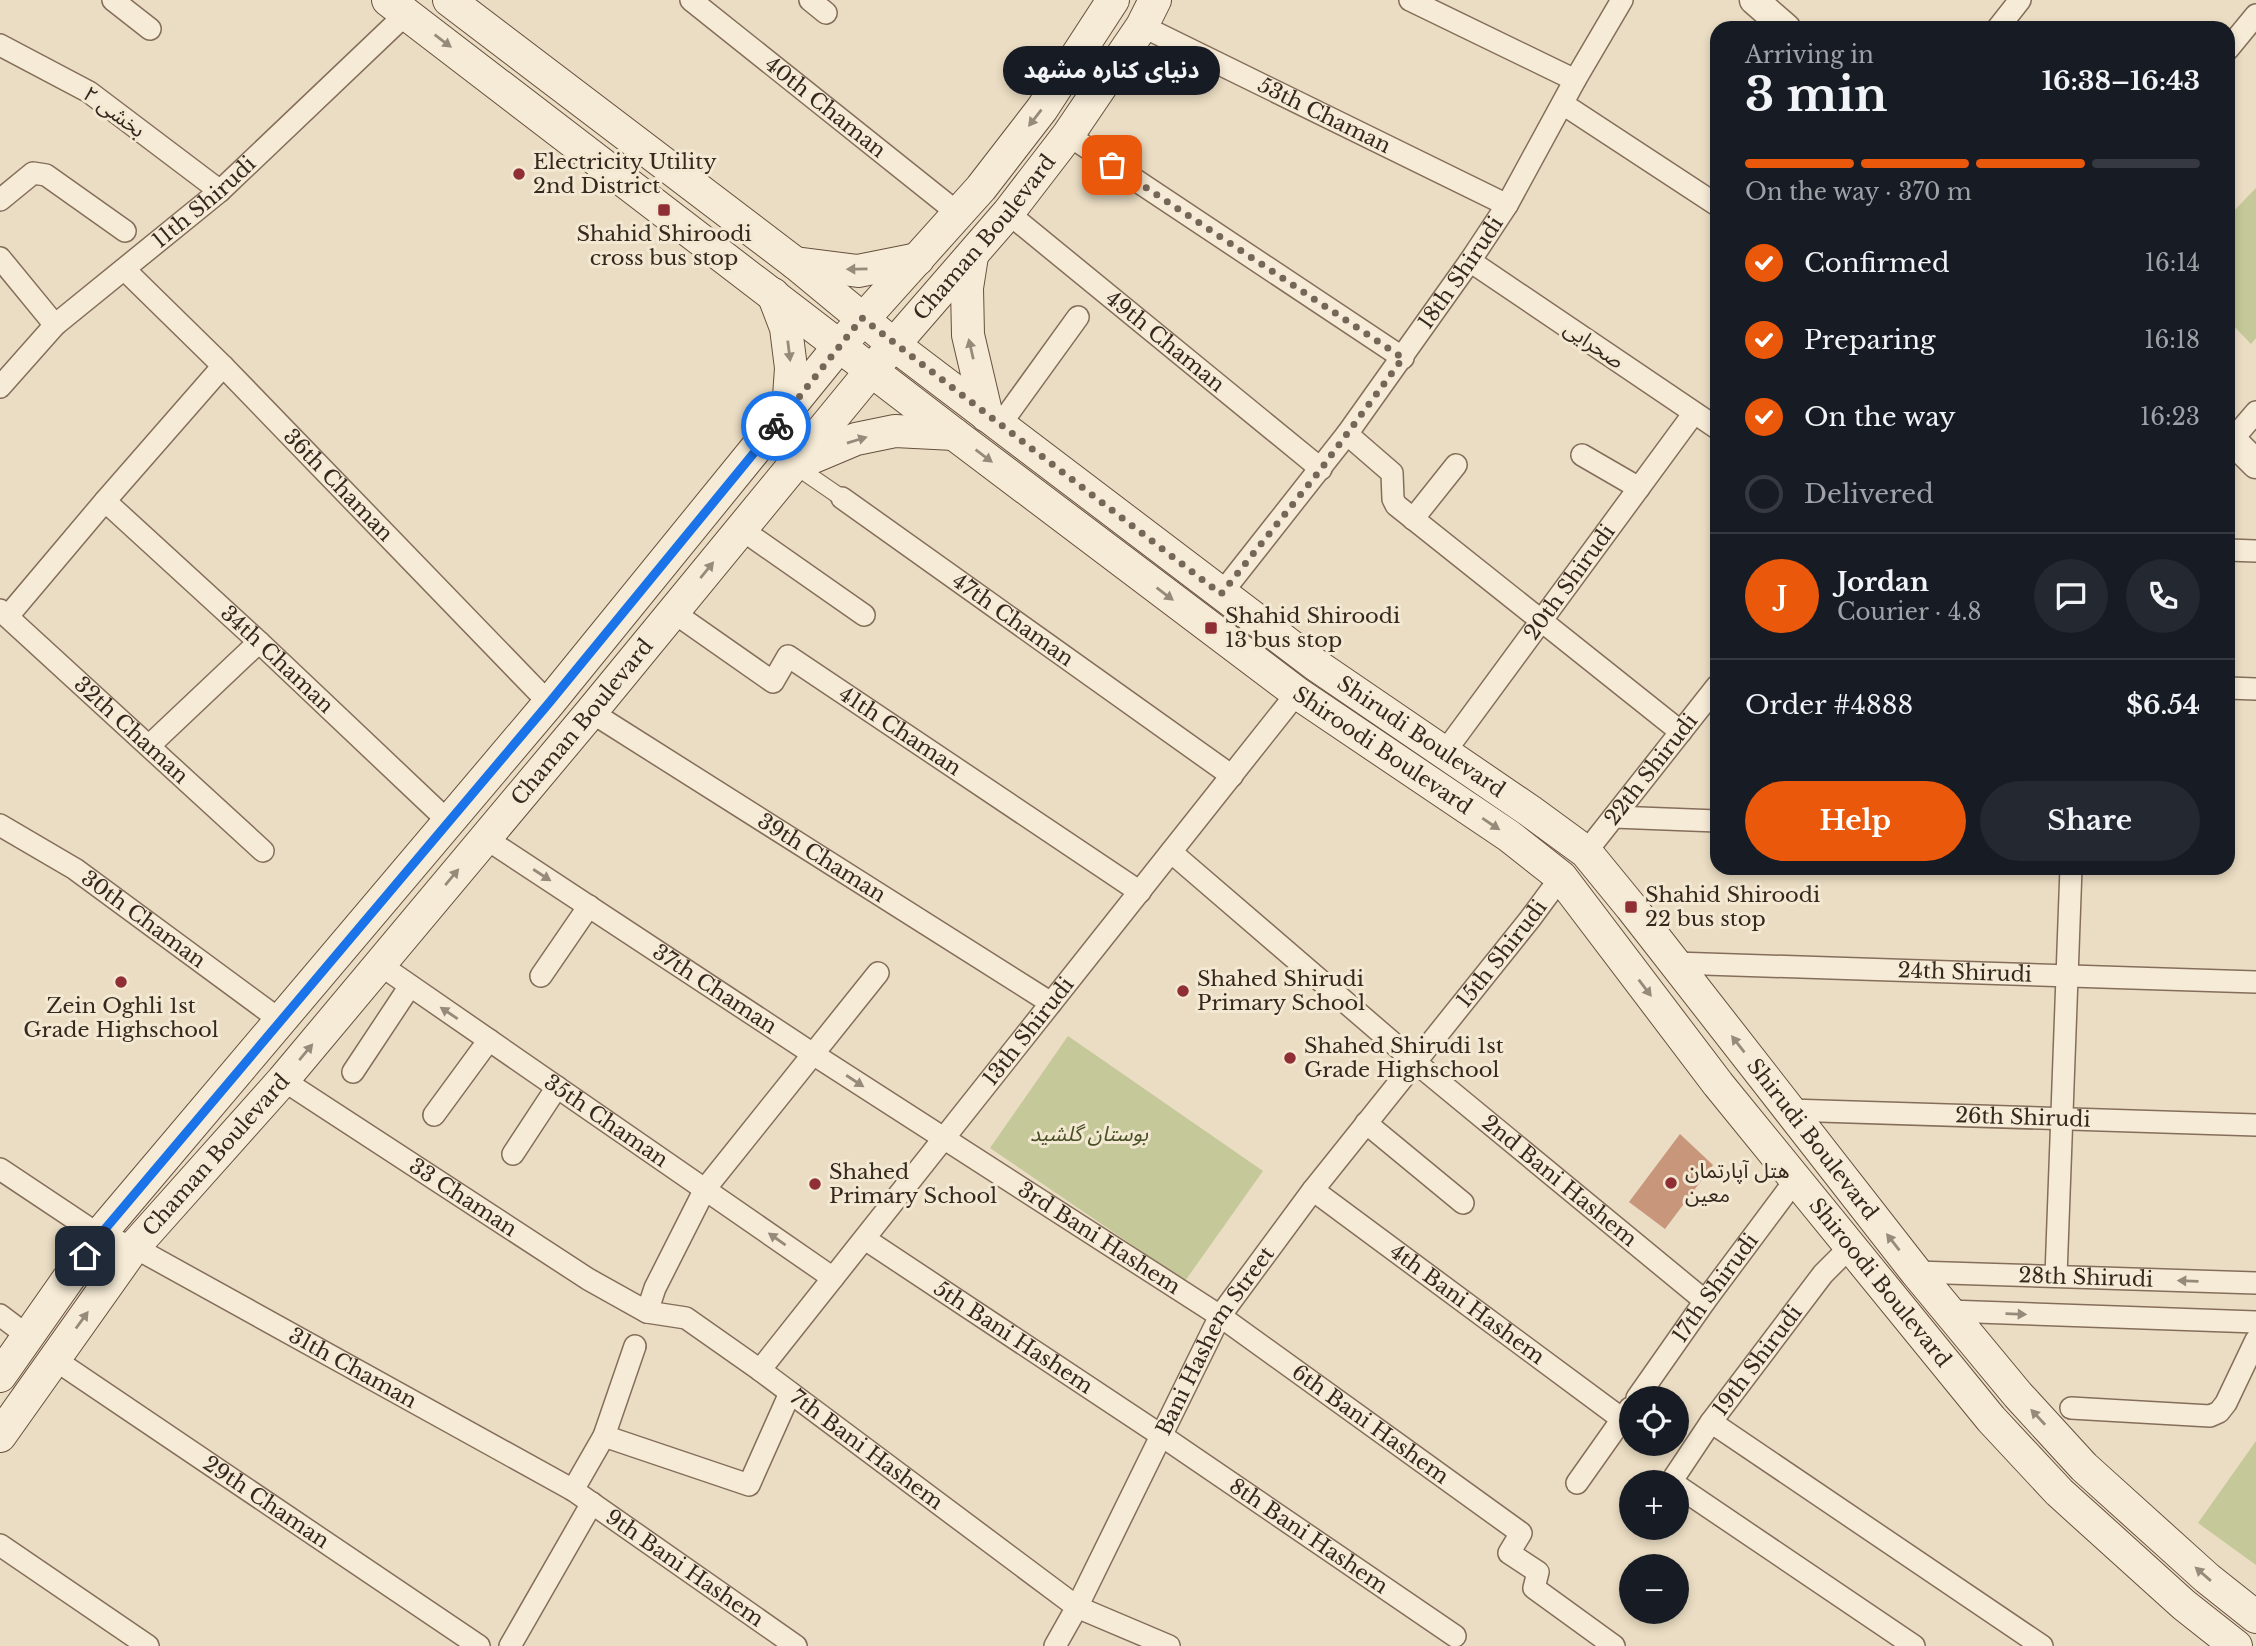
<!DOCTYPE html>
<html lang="en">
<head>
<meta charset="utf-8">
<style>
  body { margin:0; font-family:"Libre Baskerville","Noto Sans Arabic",serif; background:#242831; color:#f1f3f6; height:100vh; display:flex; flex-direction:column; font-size:26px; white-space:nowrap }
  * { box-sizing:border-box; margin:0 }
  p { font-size:23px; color:#9ea1a6 }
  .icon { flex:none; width:38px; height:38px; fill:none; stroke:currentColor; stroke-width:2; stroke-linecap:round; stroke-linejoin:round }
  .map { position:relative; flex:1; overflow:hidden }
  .drawer { position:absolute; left:1710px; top:21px; width:525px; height:854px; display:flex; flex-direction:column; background:#171b24; border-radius:21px; box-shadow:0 4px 10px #0003 }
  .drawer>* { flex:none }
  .tools { position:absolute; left:1619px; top:1386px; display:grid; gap:14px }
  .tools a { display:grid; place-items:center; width:70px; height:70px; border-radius:50%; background:#171b24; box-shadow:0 4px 10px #0003; font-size:35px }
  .pin { position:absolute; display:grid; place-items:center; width:60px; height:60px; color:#fff; margin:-30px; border-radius:14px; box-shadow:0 4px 10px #0006 }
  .courier { position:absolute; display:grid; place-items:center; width:70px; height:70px; margin:-35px; border:5px solid #1a73e8; border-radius:50%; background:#fff; color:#222; box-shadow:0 2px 9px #0007 }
  .bubble { position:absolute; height:49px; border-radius:24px; background:#171b24; box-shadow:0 4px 10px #0003; font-size:23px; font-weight:700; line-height:49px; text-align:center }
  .overview em { font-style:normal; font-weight:700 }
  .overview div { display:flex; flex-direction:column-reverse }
  .overview { display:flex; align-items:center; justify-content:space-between; height:119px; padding:0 35px }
  h1 { font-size:46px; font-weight:700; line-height:52px }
  .bar { display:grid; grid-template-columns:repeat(4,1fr); gap:10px 7px; align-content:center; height:84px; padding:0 35px }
  .bar i { height:9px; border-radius:5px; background:#363941 }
  .bar .current { background:#ea580c }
  .bar p { grid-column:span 4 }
  .line { display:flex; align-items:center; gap:18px; padding:0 35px; border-top:2px solid #363941 }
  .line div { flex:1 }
  .round { display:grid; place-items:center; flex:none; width:74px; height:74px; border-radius:37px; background:#242831 }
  ol { padding:0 35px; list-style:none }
  li { display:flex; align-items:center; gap:21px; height:77px }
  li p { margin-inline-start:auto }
  li .icon { padding:7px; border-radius:50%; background:#ea580c; color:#fff; stroke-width:4 }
  li:last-child { color:#9ea1a6 }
  li i { width:38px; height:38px; border:4px solid #363941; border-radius:50% }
  .cta { display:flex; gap:14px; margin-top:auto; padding:14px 35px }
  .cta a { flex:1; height:80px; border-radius:42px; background:#ea580c; color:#fff; font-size:28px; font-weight:700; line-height:80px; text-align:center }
  .cta a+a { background:#242831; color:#f1f3f6 }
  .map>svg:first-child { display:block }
  .green { fill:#c5c898 }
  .building { fill:#c7967b }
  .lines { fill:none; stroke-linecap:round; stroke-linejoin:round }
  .pedestrian-casing { stroke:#846e5b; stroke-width:18 }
  .minor-casing { stroke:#846e5b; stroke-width:24 }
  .tertiary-casing { stroke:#846e5b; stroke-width:31 }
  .secondary-casing { stroke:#66503e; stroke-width:34 }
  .pedestrian { stroke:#f6ebd6; stroke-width:16 }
  .minor { stroke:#f6ebd6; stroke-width:21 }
  .tertiary { stroke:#f6ebd6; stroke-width:28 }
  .secondary { stroke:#f6ebd6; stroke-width:32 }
  .oneway { fill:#968a7a }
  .done { stroke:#756758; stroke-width:7; stroke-dasharray:0 12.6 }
  .route { stroke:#1a73e8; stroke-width:9 }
  .poi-dot { fill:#8f2f35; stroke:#f3e8d2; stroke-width:2.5 }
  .labels { text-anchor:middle; stroke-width:6; stroke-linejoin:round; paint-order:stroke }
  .street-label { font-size:21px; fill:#35281e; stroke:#f3e8d2 }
  .poi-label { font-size:21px; fill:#35281e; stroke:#f3e8d2; text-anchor:start }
  .park-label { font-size:21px; font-style:italic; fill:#485026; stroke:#f3e8d2 }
</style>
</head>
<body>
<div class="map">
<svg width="2256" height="1646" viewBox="0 0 2256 1646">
  <rect width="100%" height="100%" fill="#ebddc3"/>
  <g class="green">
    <polygon points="2256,188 2256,338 2251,344 2228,320 2228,217"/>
    <polygon points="1068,1036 1263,1171 1185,1281 990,1148"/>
    <polygon points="2256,1441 2256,1565 2198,1523"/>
  </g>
  <polygon class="building" points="1680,1134 1713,1165 1665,1229 1629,1202"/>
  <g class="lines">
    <g class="pedestrian-casing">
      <polyline id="pedestrian" points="794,465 842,498"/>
    </g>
    <g class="minor-casing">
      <g id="minor">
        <polyline points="113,0 150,29"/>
        <path id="s1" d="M691 0 959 214"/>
        <polyline points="810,0 826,13"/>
        <polyline points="1410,0 1575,80"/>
        <path id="s2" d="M1142 26 1507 205"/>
        <polyline points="1998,28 2020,0"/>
        <polyline points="0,45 89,92 220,191"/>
        <polyline points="2228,49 2256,15"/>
        <polyline points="1563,104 1717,205"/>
        <polyline points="1068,135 1403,358"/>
        <polyline points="0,200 33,173 46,175 125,231"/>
        <path id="s3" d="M1008 213 1321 469"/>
        <polyline points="0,258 55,325"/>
        <polyline points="1470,261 1717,428"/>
        <path id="s4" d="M125 270 223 366 549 703"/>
        <path id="s5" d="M0 387 55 325 220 191 407 13"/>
        <polyline points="1000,425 1078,317"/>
        <polyline points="1347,434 1392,473 1393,499 1396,505 1681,732"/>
        <polyline points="2232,440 2256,412"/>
        <polyline points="1582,455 1639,488"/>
        <path id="s6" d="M842 498 1232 776"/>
        <path id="s7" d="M105 501 259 642 449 822"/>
        <polyline points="1413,519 1456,465"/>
        <polyline points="741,529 864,615"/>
        <polyline points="2228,550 2256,551"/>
        <path id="s8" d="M1221 594 1347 434 1470 261 1507 205 1575 80 1622 0"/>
        <path id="s9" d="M0 610 263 851"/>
        <path id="s10" d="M673 612 773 682 788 656 1140 892"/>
        <polyline points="8,616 105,501 223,366"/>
        <polyline points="2228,688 2256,689"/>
        <path id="s11" d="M591 712 1051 1003"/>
        <polyline points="150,745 259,642"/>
        <path id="s12" d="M1444 753 1694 413"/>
        <polyline points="1614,817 1717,821"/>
        <path id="s13" d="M0 825 75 869 280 1020"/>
        <path id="s14" d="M485 838 813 1054 1220 1316 1521 1533 1509 1553 1538 1572 1534 1588 1614 1646"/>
        <path id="s15" d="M1171 852 1415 1062 1705 1301"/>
        <path id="s16" d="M1586 852 1717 686"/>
        <path id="s17" d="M1675 963 2256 982"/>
        <path id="s18" d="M379 964 833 1278"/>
        <polyline points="541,976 589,906"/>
        <polyline points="353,1072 410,986"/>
        <path id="s19" d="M283 1080 588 1279 647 1312 686 1318 760 1370 1077 1607 1169 1646"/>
        <path id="s20" d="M1789 1110 2256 1125"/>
        <polyline points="434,1115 489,1040"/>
        <polyline points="1366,1123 1463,1203"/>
        <polyline points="513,1154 557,1087"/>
        <path id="s21" d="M0 1169 99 1235 134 1247 573 1490 796 1646"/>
        <path id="s22" d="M1313 1190 1622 1419"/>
        <path id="s23" d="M865 1239 1162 1436 1455 1636"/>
        <path id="s24" d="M1916 1272 2256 1283"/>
        <polyline points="2056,1276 2071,868"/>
        <polyline points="1948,1311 2256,1322"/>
        <polyline points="647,1312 655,1288 705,1189 878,973"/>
        <polyline points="0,1315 29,1337"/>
        <path id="s25" d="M54 1359 479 1646"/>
        <path id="s26" d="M760 1370 1297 693"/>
        <path id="s27" d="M1637 1398 1705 1301 1796 1179"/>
        <polyline points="2071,1408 2210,1416 2219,1412 2226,1403 2256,1340"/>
        <polyline points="1711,1422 2042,1646"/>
        <polyline points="604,1436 749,1485 790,1393"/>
        <path id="s28" d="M1671 1482 1711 1422 1823 1274 1851 1246"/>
        <polyline points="1577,1483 1630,1408"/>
        <polyline points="1676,1485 1914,1646"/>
        <polyline points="573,1490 604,1436 635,1346"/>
        <polyline points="0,1545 148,1646"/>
        <polyline points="510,1646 592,1503"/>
        <path id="s29" d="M1055 1646 1077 1607 1220 1316 1313 1190 1530 919 1561 877"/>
      </g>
    </g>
    <g class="tertiary-casing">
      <g id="tertiary">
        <polyline points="1754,0 1786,28"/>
        <polyline points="2228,436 2256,464"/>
      </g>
    </g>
    <g class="secondary-casing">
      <g id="secondary">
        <path id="s30" d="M388 0 954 434 1297 693 1509 836 1561 877 1718 1084 1991 1419 2059 1492 2184 1605 2236 1646"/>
        <path id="s31" d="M449 0 795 263 893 344 1316 665 1530 811 1586 852 1631 907 1916 1272 2018 1395 2084 1467 2207 1578 2256 1617"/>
        <polyline points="972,256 967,288 968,335 987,416"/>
        <polyline points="795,263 858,271 918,259"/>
        <polyline points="773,294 786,328 791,368 788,411"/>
        <polyline points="799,463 856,439 895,431 954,434"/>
        <polyline points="0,1376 99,1235 549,703 840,345 981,188 1042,109 1113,0"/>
        <path id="s32" d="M0 1436 134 1247 283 1080 591 712 871 371 1008 213 1068 135 1142 26 1155 0"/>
      </g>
    </g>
    <use href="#pedestrian" class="pedestrian"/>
    <use href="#minor" class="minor"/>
    <use href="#tertiary" class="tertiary"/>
    <use href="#secondary" class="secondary"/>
  </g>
  <defs><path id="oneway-solid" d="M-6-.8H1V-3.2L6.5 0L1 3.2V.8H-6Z" transform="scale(1.75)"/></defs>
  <g class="oneway">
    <use href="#oneway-solid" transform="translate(443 41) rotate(37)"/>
    <use href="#oneway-solid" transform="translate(1035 118) rotate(128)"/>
    <use href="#oneway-solid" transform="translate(857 269) rotate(179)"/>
    <use href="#oneway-solid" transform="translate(971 349) rotate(-103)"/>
    <use href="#oneway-solid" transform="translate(789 351) rotate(83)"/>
    <use href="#oneway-solid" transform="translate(857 440) rotate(-17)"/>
    <use href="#oneway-solid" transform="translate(984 456) rotate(37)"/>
    <use href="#oneway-solid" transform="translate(707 570) rotate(-51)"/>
    <use href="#oneway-solid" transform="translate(1165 594) rotate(37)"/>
    <use href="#oneway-solid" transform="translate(1491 824) rotate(34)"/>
    <use href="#oneway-solid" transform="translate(542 875) rotate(33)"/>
    <use href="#oneway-solid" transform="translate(452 877) rotate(-50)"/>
    <use href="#oneway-solid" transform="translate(1645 988) rotate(53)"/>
    <use href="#oneway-solid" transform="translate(449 1013) rotate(-146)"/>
    <use href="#oneway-solid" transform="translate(1738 1044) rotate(-128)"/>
    <use href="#oneway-solid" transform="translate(306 1052) rotate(-50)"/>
    <use href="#oneway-solid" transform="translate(855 1081) rotate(33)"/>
    <use href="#oneway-solid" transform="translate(777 1239) rotate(-145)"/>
    <use href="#oneway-solid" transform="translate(1893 1242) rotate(-128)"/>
    <use href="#oneway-solid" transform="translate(2188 1281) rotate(-178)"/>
    <use href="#oneway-solid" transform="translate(2016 1314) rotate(2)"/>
    <use href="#oneway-solid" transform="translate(82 1320) rotate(-54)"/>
    <use href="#oneway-solid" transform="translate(2038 1417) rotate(-133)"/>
    <use href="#oneway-solid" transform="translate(2203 1574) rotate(-139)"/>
  </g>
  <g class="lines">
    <polyline class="done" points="776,426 862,318 1221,594 1321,469 1403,358 1112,165"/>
    <polyline class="route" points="85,1256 100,1235 549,703 776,426"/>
  </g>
  <g class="poi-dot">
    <circle cx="519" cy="174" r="7"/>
    <rect x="657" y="203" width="14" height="14" rx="3.5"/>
    <rect x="1204" y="621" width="14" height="14" rx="3.5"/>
    <rect x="1624" y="900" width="14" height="14" rx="3.5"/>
    <circle cx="121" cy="982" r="7"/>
    <circle cx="1183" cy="991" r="7"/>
    <circle cx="1290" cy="1058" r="7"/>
    <circle cx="1671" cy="1183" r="7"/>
    <circle cx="815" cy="1184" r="7"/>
  </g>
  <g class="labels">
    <g class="street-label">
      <text dy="7" stroke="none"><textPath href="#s1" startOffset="172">40th Chaman</textPath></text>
      <text transform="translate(114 112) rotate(36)" y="7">بخشی ۲</text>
      <text dy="7" stroke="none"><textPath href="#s2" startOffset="203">53th Chaman</textPath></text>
      <text dy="7" stroke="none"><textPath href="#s5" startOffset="276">11th Shirudi</textPath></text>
      <text dy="7" stroke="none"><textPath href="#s32" startOffset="1552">Chaman Boulevard</textPath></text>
      <text dy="7" stroke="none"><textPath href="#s8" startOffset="401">18th Shirudi</textPath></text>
      <text dy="7" stroke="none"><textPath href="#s3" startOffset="203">49th Chaman</textPath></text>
      <text transform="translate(1594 345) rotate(34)" y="7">صحرایی</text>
      <text dy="7" stroke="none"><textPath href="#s4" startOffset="303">36th Chaman</textPath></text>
      <text dy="7" stroke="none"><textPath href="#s12" startOffset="212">20th Shirudi</textPath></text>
      <text dy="7" stroke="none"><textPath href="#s6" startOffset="210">47th Chaman</textPath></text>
      <text dy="7" stroke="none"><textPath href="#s7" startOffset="234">34th Chaman</textPath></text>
      <text dy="7" stroke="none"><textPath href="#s32" startOffset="922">Chaman Boulevard</textPath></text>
      <text dy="7" stroke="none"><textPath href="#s9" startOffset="178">32th Chaman</textPath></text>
      <text dy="7" stroke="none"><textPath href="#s10" startOffset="287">41th Chaman</textPath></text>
      <text dy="7" stroke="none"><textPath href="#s31" startOffset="1220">Shirudi Boulevard</textPath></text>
      <text dy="7" stroke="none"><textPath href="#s30" startOffset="1246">Shiroodi Boulevard</textPath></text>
      <text dy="7" stroke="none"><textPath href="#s16" startOffset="105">22th Shirudi</textPath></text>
      <text dy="7" stroke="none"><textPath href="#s11" startOffset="273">39th Chaman</textPath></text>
      <text dy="7" stroke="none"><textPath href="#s13" startOffset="172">30th Chaman</textPath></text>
      <text dy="7" stroke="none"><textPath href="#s29" startOffset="828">15th Shirudi</textPath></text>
      <text dy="7" stroke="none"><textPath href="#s17" startOffset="290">24th Shirudi</textPath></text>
      <text dy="7" stroke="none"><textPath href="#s14" startOffset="275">37th Chaman</textPath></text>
      <text dy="7" stroke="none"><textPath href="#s26" startOffset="432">13th Shirudi</textPath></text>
      <text dy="7" stroke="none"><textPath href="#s20" startOffset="234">26th Shirudi</textPath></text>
      <text dy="7" stroke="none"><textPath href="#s18" startOffset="276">35th Chaman</textPath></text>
      <text dy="7" stroke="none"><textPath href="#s31" startOffset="1787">Shirudi Boulevard</textPath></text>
      <text dy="7" stroke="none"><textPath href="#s32" startOffset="355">Chaman Boulevard</textPath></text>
      <text dy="7" stroke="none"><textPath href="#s15" startOffset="509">2nd Bani Hashem</textPath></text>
      <text dy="7" stroke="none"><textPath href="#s19" startOffset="215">33 Chaman</textPath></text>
      <text dy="7" stroke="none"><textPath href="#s14" startOffset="733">3rd Bani Hashem</textPath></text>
      <text dy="7" stroke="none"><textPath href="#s24" startOffset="170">28th Shirudi</textPath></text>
      <text dy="7" stroke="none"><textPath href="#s30" startOffset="1981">Shiroodi Boulevard</textPath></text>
      <text dy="7" stroke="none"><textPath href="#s27" startOffset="135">17th Shirudi</textPath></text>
      <text dy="7" stroke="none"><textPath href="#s22" startOffset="192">4th Bani Hashem</textPath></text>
      <text dy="7" stroke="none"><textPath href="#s23" startOffset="178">5th Bani Hashem</textPath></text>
      <text dy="7" stroke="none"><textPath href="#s29" startOffset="345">Bani Hashem Street</textPath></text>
      <text dy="7" stroke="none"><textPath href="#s28" startOffset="149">19th Shirudi</textPath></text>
      <text dy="7" stroke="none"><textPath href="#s21" startOffset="406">31th Chaman</textPath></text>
      <text dy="7" stroke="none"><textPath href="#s14" startOffset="1062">6th Bani Hashem</textPath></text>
      <text dy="7" stroke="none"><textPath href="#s19" startOffset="695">7th Bani Hashem</textPath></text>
      <text dy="7" stroke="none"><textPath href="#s25" startOffset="256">29th Chaman</textPath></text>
      <text dy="7" stroke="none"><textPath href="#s23" startOffset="534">8th Bani Hashem</textPath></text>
      <text dy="7" stroke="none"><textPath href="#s21" startOffset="794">9th Bani Hashem</textPath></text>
    </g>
    <g class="poi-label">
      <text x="533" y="169">Electricity Utility<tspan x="533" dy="24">2nd District</tspan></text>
      <text x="664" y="241" text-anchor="middle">Shahid Shiroodi<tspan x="664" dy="24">cross bus stop</tspan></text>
      <text x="1225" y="623">Shahid Shiroodi<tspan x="1225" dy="24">13 bus stop</tspan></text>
      <text x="1645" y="902">Shahid Shiroodi<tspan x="1645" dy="24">22 bus stop</tspan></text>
      <text x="1197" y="986">Shahed Shirudi<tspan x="1197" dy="24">Primary School</tspan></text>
      <text x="121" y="1013" text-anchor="middle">Zein Oghli 1st<tspan x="121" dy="24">Grade Highschool</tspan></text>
      <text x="1304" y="1053">Shahed Shirudi 1st<tspan x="1304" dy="24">Grade Highschool</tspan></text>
      <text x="1685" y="1178">هتل آپارتمان<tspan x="1685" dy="24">معین</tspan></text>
      <text x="829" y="1179">Shahed<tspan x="829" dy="24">Primary School</tspan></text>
    </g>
    <g class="park-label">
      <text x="1089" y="1141">بوستان گلشید</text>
    </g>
  </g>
</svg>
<div class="tools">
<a><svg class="icon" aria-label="locate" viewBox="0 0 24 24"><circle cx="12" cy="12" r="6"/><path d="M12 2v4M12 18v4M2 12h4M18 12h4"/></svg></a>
<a>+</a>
<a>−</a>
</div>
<div class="pin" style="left:1112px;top:165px;background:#ea580c"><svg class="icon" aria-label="bag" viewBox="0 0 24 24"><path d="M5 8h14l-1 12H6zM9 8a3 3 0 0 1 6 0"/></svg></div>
<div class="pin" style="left:85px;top:1256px;background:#1f2937"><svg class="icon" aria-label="home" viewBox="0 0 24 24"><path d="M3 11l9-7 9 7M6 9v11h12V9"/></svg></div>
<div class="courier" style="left:776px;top:426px"><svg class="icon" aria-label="bike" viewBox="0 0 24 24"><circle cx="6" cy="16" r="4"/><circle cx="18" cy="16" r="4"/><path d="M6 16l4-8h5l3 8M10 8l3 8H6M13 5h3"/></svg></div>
<div class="bubble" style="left:1003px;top:46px;width:217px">دنیای کناره مشهد</div>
<section class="drawer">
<div class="overview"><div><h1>3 min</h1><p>Arriving in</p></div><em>16:38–16:43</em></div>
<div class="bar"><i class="current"></i><i class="current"></i><i class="current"></i><i></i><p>On the way · 370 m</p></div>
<ol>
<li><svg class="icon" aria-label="check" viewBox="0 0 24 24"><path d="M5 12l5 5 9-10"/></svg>Confirmed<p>16:14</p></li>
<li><svg class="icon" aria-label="check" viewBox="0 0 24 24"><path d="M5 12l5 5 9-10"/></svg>Preparing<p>16:18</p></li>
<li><svg class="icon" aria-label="check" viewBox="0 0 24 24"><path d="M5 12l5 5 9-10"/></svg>On the way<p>16:23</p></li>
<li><i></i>Delivered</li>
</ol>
<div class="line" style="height:126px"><b class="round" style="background:#ea580c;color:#fff">J</b><div><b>Jordan</b><p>Courier · 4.8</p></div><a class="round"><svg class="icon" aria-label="chat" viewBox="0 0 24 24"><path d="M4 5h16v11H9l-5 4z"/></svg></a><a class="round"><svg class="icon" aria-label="phone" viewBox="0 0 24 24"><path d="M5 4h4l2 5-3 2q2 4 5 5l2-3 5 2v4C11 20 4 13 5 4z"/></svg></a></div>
<div class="line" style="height:91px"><div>Order #4888</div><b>$6.54</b></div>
<div class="cta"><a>Help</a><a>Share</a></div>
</section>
</div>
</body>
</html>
